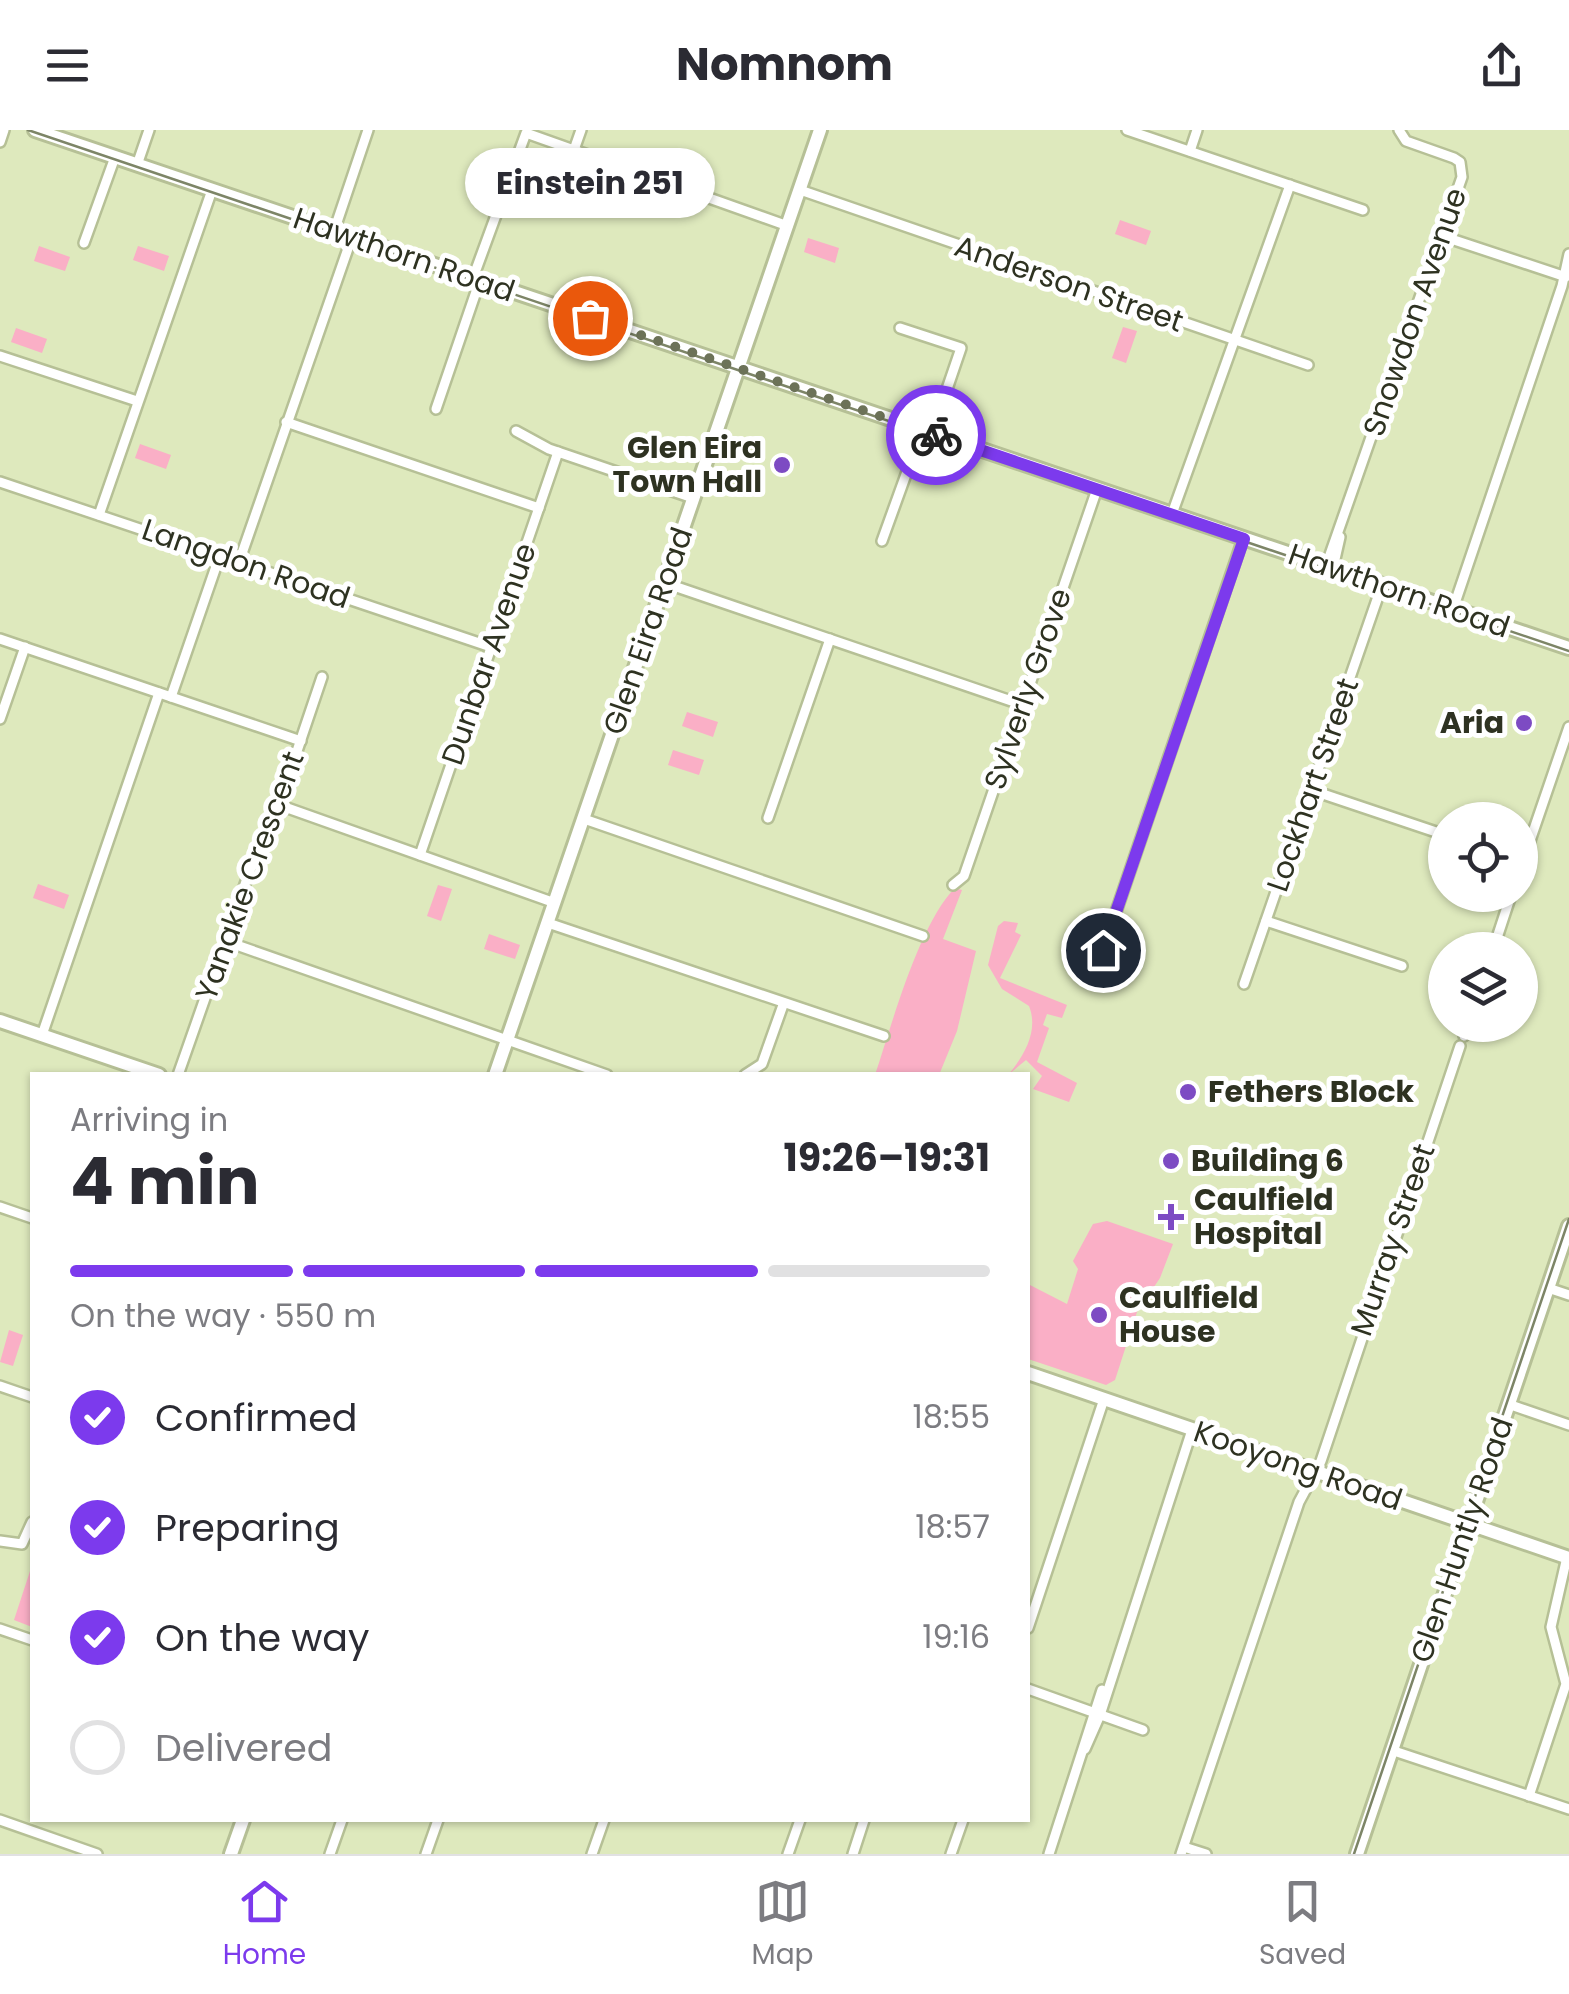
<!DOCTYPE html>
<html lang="en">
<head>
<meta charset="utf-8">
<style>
  body { margin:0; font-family:Poppins,sans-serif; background:#f7f7f7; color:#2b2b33; height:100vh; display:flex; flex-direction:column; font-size:38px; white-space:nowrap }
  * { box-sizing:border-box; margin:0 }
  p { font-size:32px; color:#7c7c81 }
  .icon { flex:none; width:55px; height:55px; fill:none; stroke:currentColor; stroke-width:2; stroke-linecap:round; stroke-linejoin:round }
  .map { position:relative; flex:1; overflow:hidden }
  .drawer { position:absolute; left:30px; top:942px; width:1000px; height:750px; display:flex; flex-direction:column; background:#fff; border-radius:0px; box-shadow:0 2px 8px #0004 }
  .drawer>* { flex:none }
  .fabs { position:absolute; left:1428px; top:672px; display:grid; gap:20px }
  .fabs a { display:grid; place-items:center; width:110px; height:110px; border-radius:50%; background:#fff; box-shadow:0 2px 8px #0004; font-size:50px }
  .pin { position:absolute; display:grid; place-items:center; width:85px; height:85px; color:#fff; margin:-42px; border:5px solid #fff; border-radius:50%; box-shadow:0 2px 10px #0007 }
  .courier { position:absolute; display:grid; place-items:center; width:100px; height:100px; margin:-50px; border:8px solid #7c3aed; border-radius:50%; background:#fff; color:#222; box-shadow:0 2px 12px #0007 }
  .bubble { position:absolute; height:70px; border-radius:35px; background:#fff; box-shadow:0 2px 8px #0004; font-size:32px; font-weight:700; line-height:70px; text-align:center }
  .summary em { font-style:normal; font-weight:700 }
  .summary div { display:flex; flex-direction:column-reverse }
  .summary { display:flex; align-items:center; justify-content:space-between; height:170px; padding:0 40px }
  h1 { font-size:65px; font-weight:700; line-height:75px }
  .bar { display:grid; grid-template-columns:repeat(4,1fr); gap:15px 10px; align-content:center; height:120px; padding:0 40px }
  .bar i { height:12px; border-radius:8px; background:#e1e1e2 }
  .bar .current { background:#7c3aed }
  .bar p { grid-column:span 4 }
  ol { padding:0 40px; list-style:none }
  li { display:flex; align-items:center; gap:30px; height:110px }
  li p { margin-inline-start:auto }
  li .icon { padding:10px; border-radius:50%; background:#7c3aed; color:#fff; stroke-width:4 }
  li:last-child { color:#7c7c81 }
  li i { width:55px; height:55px; border:5px solid #e1e1e2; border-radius:50% }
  header { display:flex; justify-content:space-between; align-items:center; height:130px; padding:0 40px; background:#fff; font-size:45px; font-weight:700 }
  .tabs { display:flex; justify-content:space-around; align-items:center; height:140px; border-top:2px solid #e1e1e2; background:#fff; font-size:28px; color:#7c7c81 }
  .tabs a { display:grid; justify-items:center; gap:5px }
  .tabs .current { color:#7c3aed }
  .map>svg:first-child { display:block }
  .grass { fill:#faafc6 }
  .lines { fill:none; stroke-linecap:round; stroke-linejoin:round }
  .street-casing { stroke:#b6c096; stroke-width:14 }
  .secondary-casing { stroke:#b6c096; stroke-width:18 }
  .street { stroke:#fff; stroke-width:9 }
  .secondary { stroke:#fff; stroke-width:12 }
  .tram { stroke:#7d8567; stroke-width:2.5 }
  .done { stroke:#6c7258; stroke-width:10; stroke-dasharray:0 18 }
  .route { stroke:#7c3aed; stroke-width:12 }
  .poi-dot { fill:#7d4bc3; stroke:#fff; stroke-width:4 }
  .labels { text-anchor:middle; stroke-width:10; stroke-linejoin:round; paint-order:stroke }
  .street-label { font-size:30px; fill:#2e3221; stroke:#fff }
  .poi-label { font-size:30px; font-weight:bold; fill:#2e3221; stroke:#fff; text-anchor:start }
</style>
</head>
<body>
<header><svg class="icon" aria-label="menu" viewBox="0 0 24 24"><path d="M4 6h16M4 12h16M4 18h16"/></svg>Nomnom<svg class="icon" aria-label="share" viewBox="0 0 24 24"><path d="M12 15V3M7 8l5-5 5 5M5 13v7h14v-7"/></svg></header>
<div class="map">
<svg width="1569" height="1724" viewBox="0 0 1569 1724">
  <rect width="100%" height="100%" fill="#dee9bd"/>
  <g class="grass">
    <polygon points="1120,90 1151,101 1146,115 1115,104"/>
    <polygon points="808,108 839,118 835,133 804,122"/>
    <polygon points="39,116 70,127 65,141 34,131"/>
    <polygon points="138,116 169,126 164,141 133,130"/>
    <polygon points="1123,197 1137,201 1126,233 1112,228"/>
    <polygon points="16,198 47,209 42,223 11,212"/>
    <polygon points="140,314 171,325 166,339 135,328"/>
    <polygon points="687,582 718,592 713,607 682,596"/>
    <polygon points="673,620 704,630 699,645 668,635"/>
    <polygon points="38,754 69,765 64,779 33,768"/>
    <polygon points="438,755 452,759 441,791 427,786"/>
    <path d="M955 758 962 760 943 809 976 821 957 901 939 945H875C892 894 919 794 955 758Z"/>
    <path d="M1004 791 1018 793 1015 802 1021 805 1000 848 1067 875 1062 888 1047 884 1043 895 1049 898 1037 932 1077 953 1069 972 1033 959 1042 946 1026 930 1008 945C1024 926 1039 901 1029 876L1002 859 988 835 998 796Z"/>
    <polygon points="489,804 520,815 515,829 484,819"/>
    <polygon points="1107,1091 1173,1114 1160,1148 1137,1182 1115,1250 1106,1255 1028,1229 1028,1154 1067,1174 1078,1139 1073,1131 1093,1094"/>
    <polygon points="9,1200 23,1205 13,1236 0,1232"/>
    <polygon points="32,1435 32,1497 14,1490"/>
  </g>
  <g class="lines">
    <g class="street-casing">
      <g id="street">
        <polyline points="1127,0 1363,80"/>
        <polyline points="0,12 4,0"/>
        <polyline points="575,17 581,0"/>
        <polyline points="1190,21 1197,0"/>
        <polyline points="137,35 149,0"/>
        <polyline points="800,60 1308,235"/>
        <polyline points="334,101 368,0"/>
        <polyline points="1442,106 1566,147"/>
        <polyline points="84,113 115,27"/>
        <polyline points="473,148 526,3 788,96"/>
        <polyline points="900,198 961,218 932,303"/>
        <polyline points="0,226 137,271"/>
        <polyline points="436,279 480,150"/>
        <polyline points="286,292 539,378"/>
        <polyline points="516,301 549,319 693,368"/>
        <polyline points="0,352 491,517"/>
        <polyline points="1172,384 1290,55"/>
        <polyline points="99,385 212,60"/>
        <polyline points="882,411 922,300"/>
        <polyline points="239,432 352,107"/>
        <polyline points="1326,436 1462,47 1460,32 1454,28 1406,11 1399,0"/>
        <polyline points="1333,438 1340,407"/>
        <polyline points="665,453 1023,575"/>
        <polyline points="1453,479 1562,156 1569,124"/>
        <polyline points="0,509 301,611"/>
        <polyline points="171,567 220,425"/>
        <polyline points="0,589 25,517"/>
        <polyline points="1311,660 1445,705"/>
        <polyline points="279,675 555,773"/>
        <polyline points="768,688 830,509"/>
        <polyline points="584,689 923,806"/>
        <polyline points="420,725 558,322"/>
        <polyline points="1520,740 1569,597"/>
        <polyline points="953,755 964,746 1097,359"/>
        <polyline points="1266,791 1402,836"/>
        <polyline points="548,793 884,906"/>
        <polyline points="225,811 607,945"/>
        <polyline points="1103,820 1243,409"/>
        <polyline points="1493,820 1511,765"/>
        <polyline points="1244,854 1382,455"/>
        <polyline points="42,905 159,563"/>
        <polyline points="1464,906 1467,895"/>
        <polyline points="178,945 250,740 267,710 322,547"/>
        <polyline points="745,945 762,934 783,875"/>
        <polyline points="0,1077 32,1088"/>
        <polyline points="1548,1158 1569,1165"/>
        <polyline points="0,1256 32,1267"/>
        <polyline points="1508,1274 1569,1295"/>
        <polyline points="0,1411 22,1414 32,1392"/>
        <polyline points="1028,1498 1104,1269"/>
        <polyline points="0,1499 32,1510"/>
        <polyline points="1028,1559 1143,1600"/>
        <polyline points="1085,1619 1100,1585 1192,1300"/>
        <polyline points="1391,1620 1569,1679"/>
        <polyline points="1529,1666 1566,1554 1551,1497 1567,1427"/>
        <polyline points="0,1690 97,1724"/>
        <polyline points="1184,1717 1206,1724"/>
        <polyline points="330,1724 342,1690"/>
        <polyline points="426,1724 438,1690"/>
        <polyline points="592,1724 604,1690"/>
        <polyline points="788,1724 800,1690"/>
        <polyline points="853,1724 864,1690"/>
        <polyline points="951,1724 963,1690"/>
        <polyline points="1049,1724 1102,1560"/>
        <polyline points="1181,1724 1299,1372 1321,1331 1460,916"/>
      </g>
    </g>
    <g class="secondary-casing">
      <g id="secondary">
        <polyline points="35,0 1569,518"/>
        <polyline points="0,891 159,945"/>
        <polyline points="495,945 820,0"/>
        <polyline points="1028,1243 1569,1428"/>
        <polyline points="231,1724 243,1690"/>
        <polyline points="1357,1724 1569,1096"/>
      </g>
    </g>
    <use href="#street" class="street"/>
    <use href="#secondary" class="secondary"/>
    <g class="tram">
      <polyline points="28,0 1569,521"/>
      <polyline points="1354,1724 1569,1089"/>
    </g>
  </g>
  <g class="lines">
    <polyline class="done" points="590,188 936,305"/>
    <polyline class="route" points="936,305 1244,409 1103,820"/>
  </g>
  <g class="poi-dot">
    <circle cx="782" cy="335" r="10"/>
    <circle cx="1524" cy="593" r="10"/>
    <circle cx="1188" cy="962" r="10"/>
    <circle cx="1171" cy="1031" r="10"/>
    <path d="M1166 1072h10v10h10v10h-10v10h-10v-10h-10v-10h10z"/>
    <circle cx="1099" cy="1185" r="10"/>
  </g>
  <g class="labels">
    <g class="street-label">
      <text transform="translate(404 125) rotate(19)" y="10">Hawthorn Road</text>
      <text transform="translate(1069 154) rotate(19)" y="10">Anderson Street</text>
      <text transform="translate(1415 182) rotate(-71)" y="10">Snowdon Avenue</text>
      <text transform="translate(246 434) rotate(19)" y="10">Langdon Road</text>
      <text transform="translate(1399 461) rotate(19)" y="10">Hawthorn Road</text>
      <text transform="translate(648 501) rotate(-71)" y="10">Glen Eira Road</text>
      <text transform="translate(489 524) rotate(-71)" y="10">Dunbar Avenue</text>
      <text transform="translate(1028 559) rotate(-71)" y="10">Sylverly Grove</text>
      <text transform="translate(1313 655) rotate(-71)" y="10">Lockhart Street</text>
      <text transform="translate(250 746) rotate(-70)" y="10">Yanakie Crescent</text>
      <text transform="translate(1393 1110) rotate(-71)" y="10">Murray Street</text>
      <text transform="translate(1298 1336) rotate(19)" y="10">Kooyong Road</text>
      <text transform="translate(1462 1410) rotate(-71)" y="10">Glen Huntly Road</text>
    </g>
    <g class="poi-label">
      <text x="762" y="328" text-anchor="end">Glen Eira<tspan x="762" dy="34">Town Hall</tspan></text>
      <text x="1504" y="603" text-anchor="end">Aria</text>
      <text x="1208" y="972">Fethers Block</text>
      <text x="1191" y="1041">Building 6</text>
      <text x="1194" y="1080">Caulfield<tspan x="1194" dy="34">Hospital</tspan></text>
      <text x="1119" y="1178">Caulfield<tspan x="1119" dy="34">House</tspan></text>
    </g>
  </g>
</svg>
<div class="fabs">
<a><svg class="icon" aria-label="locate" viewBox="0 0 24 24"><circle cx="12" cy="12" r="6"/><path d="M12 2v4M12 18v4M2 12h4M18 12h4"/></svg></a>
<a><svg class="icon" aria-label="layers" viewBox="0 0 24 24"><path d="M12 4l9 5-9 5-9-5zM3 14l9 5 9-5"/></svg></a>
</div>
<div class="pin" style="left:590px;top:188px;background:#ea580c"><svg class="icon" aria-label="bag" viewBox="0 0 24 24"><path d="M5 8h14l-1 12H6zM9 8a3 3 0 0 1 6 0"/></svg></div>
<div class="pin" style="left:1103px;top:820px;background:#1f2937"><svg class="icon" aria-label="home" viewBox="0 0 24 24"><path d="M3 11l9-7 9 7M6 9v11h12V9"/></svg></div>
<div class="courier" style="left:936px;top:305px"><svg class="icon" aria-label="bike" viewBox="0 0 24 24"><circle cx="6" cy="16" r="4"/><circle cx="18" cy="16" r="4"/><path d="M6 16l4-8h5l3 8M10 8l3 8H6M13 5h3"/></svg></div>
<div class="bubble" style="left:465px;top:18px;width:250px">Einstein 251</div>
<section class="drawer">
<div class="summary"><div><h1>4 min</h1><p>Arriving in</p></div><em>19:26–19:31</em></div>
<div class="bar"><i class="current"></i><i class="current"></i><i class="current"></i><i></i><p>On the way · 550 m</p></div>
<ol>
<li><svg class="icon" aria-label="check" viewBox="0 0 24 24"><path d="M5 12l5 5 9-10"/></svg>Confirmed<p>18:55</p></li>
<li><svg class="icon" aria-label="check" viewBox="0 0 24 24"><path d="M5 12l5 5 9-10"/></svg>Preparing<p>18:57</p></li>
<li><svg class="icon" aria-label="check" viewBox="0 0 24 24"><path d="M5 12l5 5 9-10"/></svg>On the way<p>19:16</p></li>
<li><i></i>Delivered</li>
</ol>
</section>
</div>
<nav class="tabs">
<a class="current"><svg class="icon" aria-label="home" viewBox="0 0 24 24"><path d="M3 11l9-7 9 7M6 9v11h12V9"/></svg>Home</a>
<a><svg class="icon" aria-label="map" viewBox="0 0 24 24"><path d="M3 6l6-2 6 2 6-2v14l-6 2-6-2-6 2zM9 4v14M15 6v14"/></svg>Map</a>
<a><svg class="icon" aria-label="saved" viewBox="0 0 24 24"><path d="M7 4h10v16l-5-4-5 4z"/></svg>Saved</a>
</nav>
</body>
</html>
